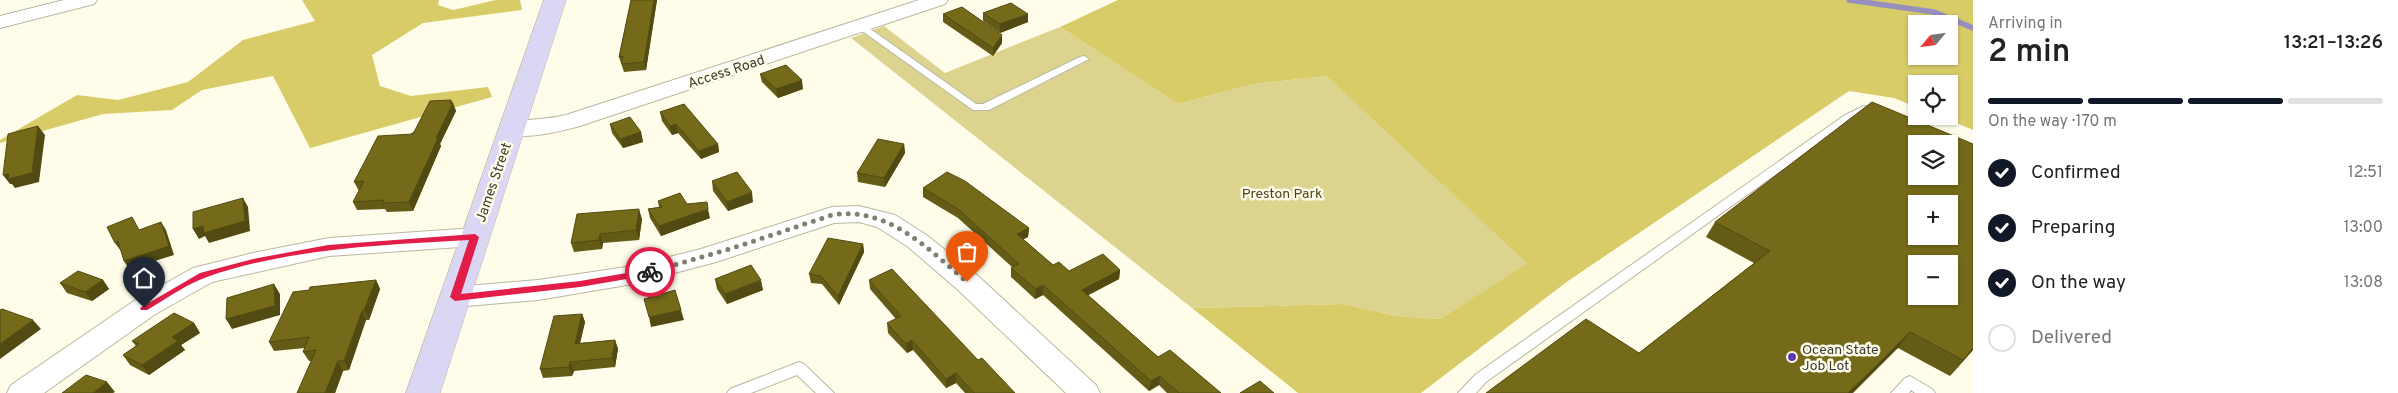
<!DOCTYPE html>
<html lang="en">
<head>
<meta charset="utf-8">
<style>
  body { margin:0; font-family:Overpass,sans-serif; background:#f2f2f2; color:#222; height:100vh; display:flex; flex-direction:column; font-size:19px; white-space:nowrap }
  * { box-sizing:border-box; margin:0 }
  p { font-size:16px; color:#767676 }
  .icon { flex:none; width:28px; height:28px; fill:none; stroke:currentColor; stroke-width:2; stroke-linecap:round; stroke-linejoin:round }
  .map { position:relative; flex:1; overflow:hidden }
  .sheet { display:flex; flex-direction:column; background:#fff; width:425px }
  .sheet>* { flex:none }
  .needle { width:32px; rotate:241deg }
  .fabs { position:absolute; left:1908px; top:15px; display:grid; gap:10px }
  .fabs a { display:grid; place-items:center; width:50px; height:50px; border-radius:0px; background:#fff; box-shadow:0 1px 4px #0004; font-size:25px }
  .pin { position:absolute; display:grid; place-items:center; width:42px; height:42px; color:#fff; margin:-51px -21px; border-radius:50% 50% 50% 0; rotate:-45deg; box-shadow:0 0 5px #0007 }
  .pin .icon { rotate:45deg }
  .courier { position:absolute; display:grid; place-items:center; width:50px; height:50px; margin:-25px; border:4px solid #e11d48; border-radius:50%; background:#fff; color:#222; box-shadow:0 1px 6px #0007 }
  .head em { font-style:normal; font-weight:600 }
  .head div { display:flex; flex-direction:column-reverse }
  .head { display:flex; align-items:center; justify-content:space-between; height:85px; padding:0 15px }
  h1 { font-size:32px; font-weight:600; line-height:38px }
  .bar { display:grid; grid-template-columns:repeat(4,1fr); gap:8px 5px; align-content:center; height:60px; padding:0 15px }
  .bar i { height:6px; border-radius:4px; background:#e0e0e0 }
  .bar .selected { background:#111827 }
  .bar p { grid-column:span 4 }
  ol { padding:0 15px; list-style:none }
  li { display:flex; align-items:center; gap:15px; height:55px }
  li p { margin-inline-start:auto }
  li .icon { padding:5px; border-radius:50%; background:#111827; color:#fff; stroke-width:4 }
  li:last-child { color:#767676 }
  li i { width:28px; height:28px; border:2px solid #e0e0e0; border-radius:50% }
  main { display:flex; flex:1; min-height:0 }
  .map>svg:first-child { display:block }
  .green { fill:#dbd38e }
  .forest { fill:#d8cc68; fill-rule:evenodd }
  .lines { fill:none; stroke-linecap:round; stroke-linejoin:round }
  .stream { stroke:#9790be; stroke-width:5.5 }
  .lane-casing { stroke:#b9b7a1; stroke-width:2 }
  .street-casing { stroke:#b9b7a1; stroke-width:2 }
  .secondary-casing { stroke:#b9b7a1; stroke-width:1 }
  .lane { fill:#fff; fill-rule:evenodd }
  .street { fill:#fff; fill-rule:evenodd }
  .secondary { fill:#dcd6f5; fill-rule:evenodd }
  .wall { fill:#645b16 }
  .shaded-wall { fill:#514a12 }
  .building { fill:#746a19; stroke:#514a12; fill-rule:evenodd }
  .route { fill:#e11d48 }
  .done { stroke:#807f72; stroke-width:5; stroke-dasharray:0 9 }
  .poi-dot { fill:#5d3ab2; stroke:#fffdea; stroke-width:2 }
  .labels { text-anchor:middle; stroke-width:5; stroke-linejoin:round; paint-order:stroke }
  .street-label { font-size:14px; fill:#3b3b31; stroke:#fffdea }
  .park-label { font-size:14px; fill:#494419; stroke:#fffdea }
  .poi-label { font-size:14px; fill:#3b3b31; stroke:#fffdea; text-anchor:start }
</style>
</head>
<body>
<main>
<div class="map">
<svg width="1973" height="393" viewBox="0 0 1973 393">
  <rect width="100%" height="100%" fill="#fffdea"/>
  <polygon class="green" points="884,26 945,73 1060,27 1178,104 1254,84 1326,76 1528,263 1440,319 1397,316 1344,304 1192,308 851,38"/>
  <g class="forest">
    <polygon points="302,0 439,0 438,5 453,10 496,0 520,0 522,10 423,23 372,55 380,86 411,96 488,87 492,97 310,148 273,76 202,90 172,110 103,114 0,143 0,140 77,95 118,100 188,82 243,40 315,21"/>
    <path d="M1118 0H1973V130L1940 116H1949V84H1916V107L1894 98 1849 91 1568 281 1421 393H1298L1192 308 1344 304 1397 316 1440 319 1527 263 1326 76 1254 84 1178 104 1060 27ZM1916 24H1949V56H1916Z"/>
  </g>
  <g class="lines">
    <polyline class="stream" points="1849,0 1934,12 1973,28"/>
    <g class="lane-casing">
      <g id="lane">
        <polygon points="862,23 976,104 983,104 1080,57 1084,56 1089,59 989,110 973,110 858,28 857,26"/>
        <polygon points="1864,106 1879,108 1881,110 1875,113 1866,113 1853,119 1486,382 1476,393 1458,393 1476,374 1845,115"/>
        <polygon points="799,362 804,364 834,393 816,393 797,375 751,393 727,393 730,389"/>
        <polygon points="1910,376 1932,389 1935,393 1915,393 1911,390 1909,393 1891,393 1905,378"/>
      </g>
    </g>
    <g class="street-casing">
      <g id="street">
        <polygon points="64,0 97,0 94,4 0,28 0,16"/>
        <path d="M919 0H948L945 4 580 126C556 132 527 140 503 134L499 129 503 124C523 119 545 120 566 115Z"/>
        <polygon points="859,206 895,215 925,234 977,275 1096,385 1100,393 1066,393 957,289 907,246 877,227 859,222 834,223 716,262 633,284 538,300 455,307 445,304 441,297 445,290 455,287 538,280 633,266 701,249 832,207"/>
        <polygon points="475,228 484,231 488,237 484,243 475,246 329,256 212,282 154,315 44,393 7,393 11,385 134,301 193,268 253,253 329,238"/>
      </g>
    </g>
    <g class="secondary-casing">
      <polygon id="secondary" points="544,0 566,0 440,393 406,393"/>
    </g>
    <use href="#lane" class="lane"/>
    <use href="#street" class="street"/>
    <use href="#secondary" class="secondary"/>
  </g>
  <g class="wall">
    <polygon points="631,0 657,0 646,70 624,72 619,57"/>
    <polygon points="983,13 1028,22 1000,33 983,21"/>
    <polygon points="943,14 1002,43 993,56 943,22"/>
    <polygon points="760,74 803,89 778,98 762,82"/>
    <polygon points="451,100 456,111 440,144 441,146 413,211 387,212 385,209 357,210 353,202 359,191 354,182"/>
    <polygon points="660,112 718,144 719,152 701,159 678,133 672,135 662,121"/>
    <polygon points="610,124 641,132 643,142 623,148 612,133"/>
    <polygon points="904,144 905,153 885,187 858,182 857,173"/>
    <polygon points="712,181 753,202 728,211 713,191"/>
    <polygon points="923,188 1029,228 1028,237 1023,239 1053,265 1069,271 1120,270 1119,279 1088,295 1158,357 1221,393 1167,393 1159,385 1149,391 1043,295 1035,299 1011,277 1011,268 1012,267 958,218 923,197"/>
    <polygon points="658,201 687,204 710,218 661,236 650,218 648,209 659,207"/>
    <polygon points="642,219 639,240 603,243 602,249 574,252 571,243"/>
    <polygon points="1715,222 1973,350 1950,376 1898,348 1639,353 1754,263 1706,237"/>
    <polygon points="863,244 864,252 839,305 822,284 811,283 809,274"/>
    <polygon points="715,279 763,290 727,304 717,289"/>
    <polygon points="103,280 109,289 92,301 67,293 60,283"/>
    <polygon points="376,280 380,289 369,320 366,320 349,370 343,371 335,393 297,393 312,361 309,361 303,352 305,348 274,351 269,342"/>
    <polygon points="869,280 978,360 1015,393 965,393 956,383 946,388 913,350 907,353 888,333 887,323 896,319 870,289"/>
    <polygon points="582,314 585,322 580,343 615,340 618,349 615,367 574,371 572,376 543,378 540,369"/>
    <polygon points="194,323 200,333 181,345 185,350 149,375 130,365 123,355 136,346 132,341"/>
  </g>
  <g class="shaded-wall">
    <polygon points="654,0 657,0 646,70 644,62"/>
    <polygon points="1028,14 1028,22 1000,33 1000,24"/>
    <polygon points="1002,35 1002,43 993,56 993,48"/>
    <polygon points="802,80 803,89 778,98 776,89"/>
    <polygon points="451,100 453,104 453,103 456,111 440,144 441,146 413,211 409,202"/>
    <polygon points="676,124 678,133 672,135 670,126"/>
    <polygon points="38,126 45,135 39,182 15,188 12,184 10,184 3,175"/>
    <polygon points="641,132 643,142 623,148 620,139"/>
    <polygon points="718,144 719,152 701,159 699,151"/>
    <polygon points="904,144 905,153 885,187 884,178"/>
    <polygon points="752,192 753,202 728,211 727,202"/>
    <polygon points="243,198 248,207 250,231 209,243 205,236 199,239 193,229"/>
    <polygon points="639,209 642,219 639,240 636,230"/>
    <polygon points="708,209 710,218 661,236 659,226"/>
    <polygon points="161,222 166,230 174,255 129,269 124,261"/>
    <polygon points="1029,228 1028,237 1017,243 1017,234"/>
    <polygon points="600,234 603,243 602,249 599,240"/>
    <polygon points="118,241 121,251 115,243"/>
    <polygon points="863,244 864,252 839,305 838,296"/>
    <polygon points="1120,270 1119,279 1081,299 1082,290"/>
    <polygon points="103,280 109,289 92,301 85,292"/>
    <polygon points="376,280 380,289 369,320 364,310"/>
    <polygon points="761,280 763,290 727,304 725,294"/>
    <polygon points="274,284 280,294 280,315 232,329 226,319"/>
    <polygon points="1043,285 1043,295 1035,299 1036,289"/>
    <polygon points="681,310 684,320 651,327 649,317"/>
    <polygon points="362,311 366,320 349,370 344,361"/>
    <polygon points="582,314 585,322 578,352 575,344"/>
    <polygon points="33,320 41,329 0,359 0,344"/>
    <polygon points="194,323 200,333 181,345 185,350 149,375 142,365 172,337"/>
    <polygon points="1910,332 1898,348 1853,393 1848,393"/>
    <polygon points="615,340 618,349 615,367 612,358"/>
    <polygon points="912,340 913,350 907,353 906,344"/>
    <polygon points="1973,348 1973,350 1950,376 1963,360"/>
    <polygon points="338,361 343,371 335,393 325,393"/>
    <polygon points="570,362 574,371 572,376 569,367"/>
    <polygon points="956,373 956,383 946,388 946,379"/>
    <polygon points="1160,376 1159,385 1149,391 1151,381"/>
    <polygon points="107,382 115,392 113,393 93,393"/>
  </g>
  <g class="building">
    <polygon points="631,0 654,0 644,62 622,64 623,56 619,57"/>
    <polygon points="1011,3 1028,14 1000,24 983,13"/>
    <polygon points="962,7 1002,35 993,48 943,14"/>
    <polygon points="786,65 802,80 776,89 760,74"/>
    <polygon points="451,100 450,103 453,103 436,138 438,138 409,202 383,203 384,200 353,202 364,181 354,182 378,136 413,134 430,101"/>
    <path d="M1872 102 1973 144V348L1963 360 1910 332 1848 393H1486L1586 319 1639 353 1770 251 1715 222ZM1916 144H1949V176H1916ZM1916 204H1949V236H1916ZM1916 264H1949V296H1916Z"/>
    <polygon points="684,104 718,144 699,151 676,124 670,126 660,112"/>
    <polygon points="630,117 641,132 620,139 610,124"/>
    <polygon points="38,126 32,173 8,179 9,174 3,175 8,134"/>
    <polygon points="878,139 904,144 884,178 857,173"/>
    <polygon points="737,172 752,192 727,202 712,181"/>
    <polygon points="947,172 965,181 1029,228 1017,234 1053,265 1059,262 1069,271 1103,254 1120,270 1082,290 1158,357 1170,350 1221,393 1179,393 1160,376 1151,381 1043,285 1036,289 1011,268 1019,264 958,209 923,188"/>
    <polygon points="680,193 687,204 707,202 708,209 659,226 648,209 662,207 658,201"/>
    <polygon points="243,198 245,221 204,233 203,226 193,229 193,212"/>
    <polygon points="639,209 636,230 600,234 599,240 571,243 577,214"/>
    <polygon points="132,217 139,230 161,222 169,246 124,261 118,241 115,243 107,227"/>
    <polygon points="828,238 863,244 838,296 821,276 809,274"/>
    <polygon points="751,265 761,280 725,294 715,279"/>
    <polygon points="892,269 978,360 982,358 1015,393 974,393 956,373 946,379 912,340 906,344 887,323 901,316 869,280"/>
    <polygon points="78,271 103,280 85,292 60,283"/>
    <polygon points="376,280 364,310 362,311 344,361 338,361 325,393 297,393 316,350 303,352 309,337 269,342 293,292 309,290 310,287"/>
    <polygon points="274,284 275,306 226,319 227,298"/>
    <polygon points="675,290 681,310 649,317 644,299"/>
    <polygon points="2,309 33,320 0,344 0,310"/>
    <polygon points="174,313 194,323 172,337 178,341 142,365 123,355 139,344 132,341"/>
    <polygon points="582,314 575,344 615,340 612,358 570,362 569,367 540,369 554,316"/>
    <polygon points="86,375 107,382 93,393 62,393"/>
    <polygon points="1260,381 1274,393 1240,393"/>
  </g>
  <path class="route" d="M475 234 479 237 461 294 580 281 650 269 654 272 650 275 580 287 455 301 450 297 469 240C384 245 289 248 207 277 187 284 166 299 147 310H141L140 308 200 273 253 259 328 245Z"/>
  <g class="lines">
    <path class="done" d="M650 272 730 249 832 215C888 206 927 248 967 282"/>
  </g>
  <circle class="poi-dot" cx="1792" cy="357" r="5"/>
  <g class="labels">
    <g class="street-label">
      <text transform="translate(726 71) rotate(-18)" y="5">Access Road</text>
      <text transform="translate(493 182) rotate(-71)" y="5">James Street</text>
    </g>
    <g class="park-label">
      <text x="1282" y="198">Preston Park</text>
    </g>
    <g class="poi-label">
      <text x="1802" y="354">Ocean State<tspan x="1802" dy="16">Job Lot</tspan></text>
    </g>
  </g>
</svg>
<div class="fabs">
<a><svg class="needle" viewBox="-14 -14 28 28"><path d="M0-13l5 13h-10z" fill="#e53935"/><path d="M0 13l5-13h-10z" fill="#767676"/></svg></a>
<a><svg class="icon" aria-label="locate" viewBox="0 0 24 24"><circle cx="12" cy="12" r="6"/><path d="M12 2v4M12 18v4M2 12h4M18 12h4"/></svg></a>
<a><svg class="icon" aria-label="layers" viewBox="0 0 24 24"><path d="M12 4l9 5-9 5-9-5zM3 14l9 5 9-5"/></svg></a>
<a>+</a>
<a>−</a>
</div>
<div class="pin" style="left:967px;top:282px;background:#ea580c"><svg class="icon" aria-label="bag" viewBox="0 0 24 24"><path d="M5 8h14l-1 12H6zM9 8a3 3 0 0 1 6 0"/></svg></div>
<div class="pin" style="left:144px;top:308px;background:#1f2937"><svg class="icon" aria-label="home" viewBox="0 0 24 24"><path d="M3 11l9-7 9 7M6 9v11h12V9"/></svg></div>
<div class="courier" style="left:650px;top:272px"><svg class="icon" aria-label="bike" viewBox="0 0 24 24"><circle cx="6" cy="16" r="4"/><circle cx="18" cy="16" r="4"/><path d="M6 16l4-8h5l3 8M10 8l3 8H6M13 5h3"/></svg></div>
</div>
<section class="sheet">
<div class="head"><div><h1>2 min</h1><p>Arriving in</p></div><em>13:21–13:26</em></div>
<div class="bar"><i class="selected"></i><i class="selected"></i><i class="selected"></i><i></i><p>On the way · 170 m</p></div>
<ol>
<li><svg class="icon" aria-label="check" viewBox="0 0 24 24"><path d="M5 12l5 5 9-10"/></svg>Confirmed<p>12:51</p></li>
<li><svg class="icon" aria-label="check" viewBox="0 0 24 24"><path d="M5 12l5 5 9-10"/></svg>Preparing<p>13:00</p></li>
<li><svg class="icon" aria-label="check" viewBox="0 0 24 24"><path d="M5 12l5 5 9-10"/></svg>On the way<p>13:08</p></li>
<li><i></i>Delivered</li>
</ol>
</section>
</main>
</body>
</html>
